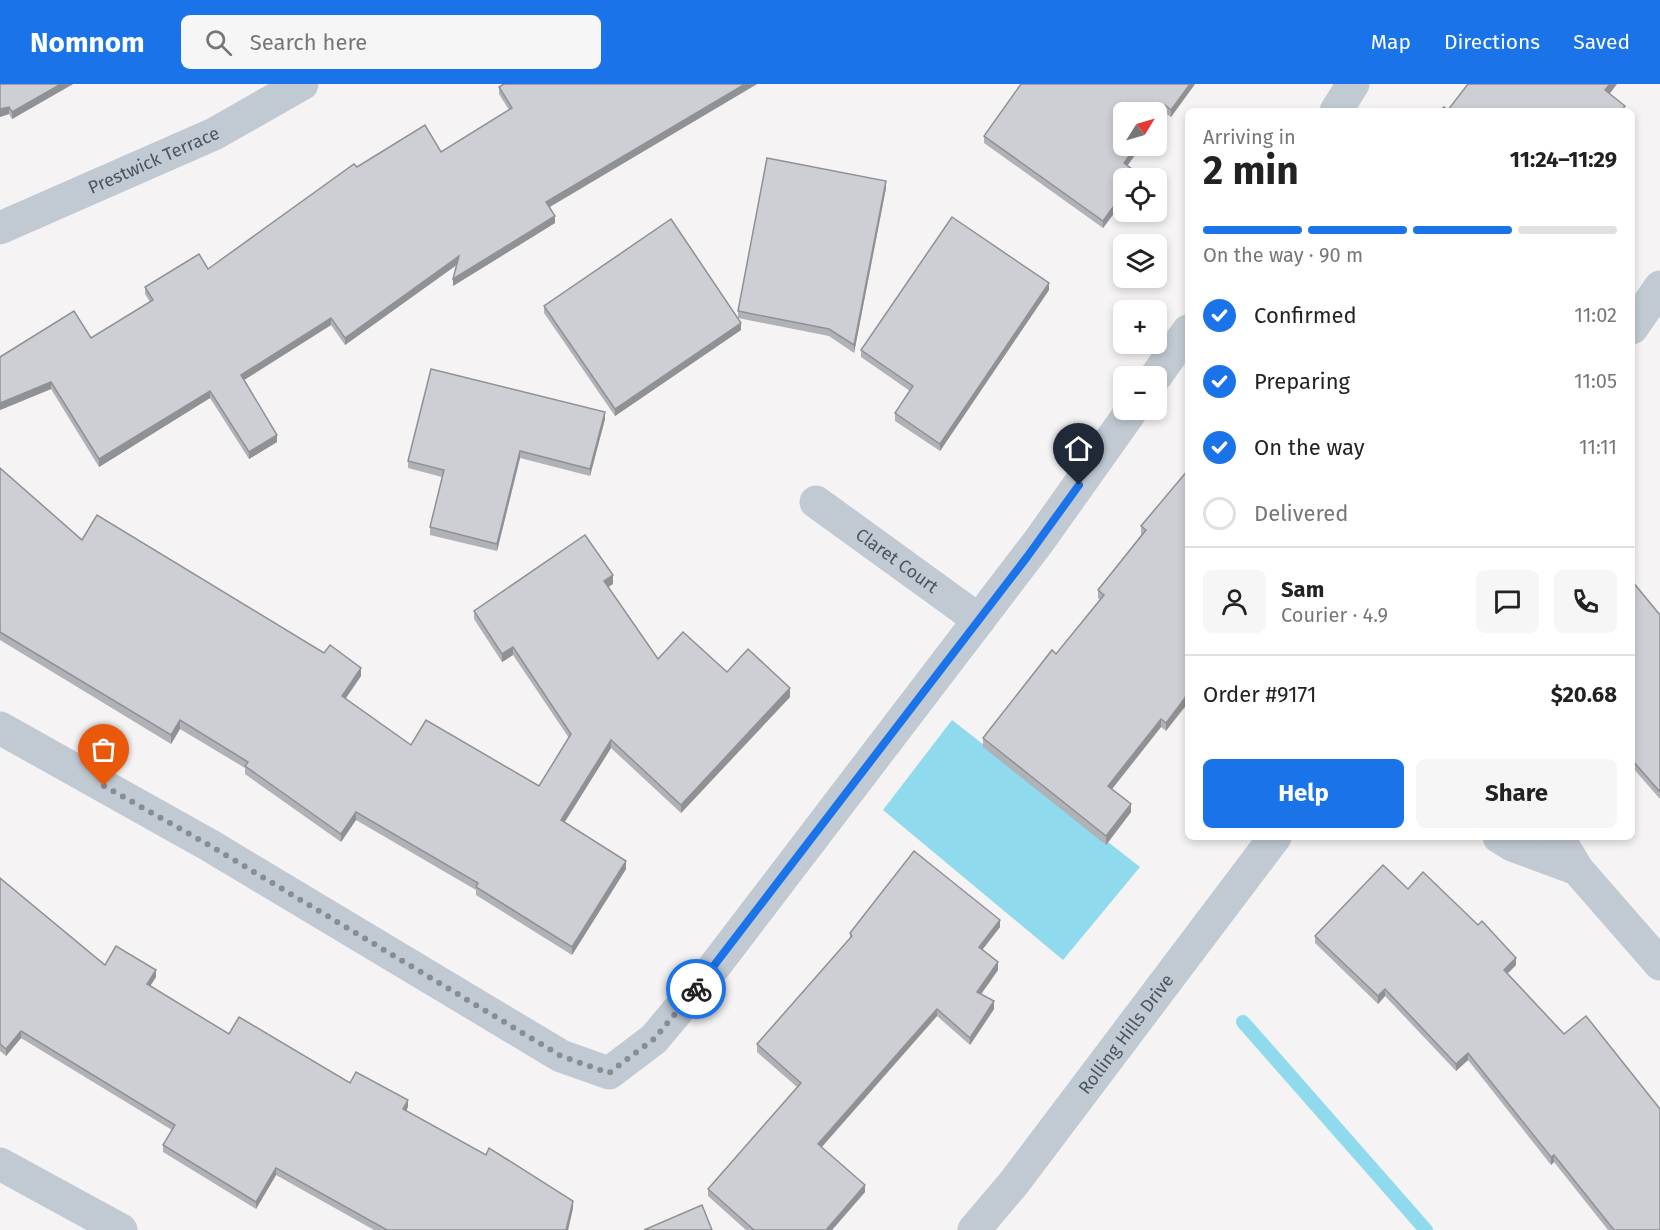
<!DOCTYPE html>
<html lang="en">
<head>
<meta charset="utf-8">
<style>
  body { margin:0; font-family:"Fira Sans",sans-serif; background:#f6f6f6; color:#222; height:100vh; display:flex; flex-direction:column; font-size:22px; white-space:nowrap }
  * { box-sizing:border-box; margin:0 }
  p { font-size:20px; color:#767676 }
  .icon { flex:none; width:33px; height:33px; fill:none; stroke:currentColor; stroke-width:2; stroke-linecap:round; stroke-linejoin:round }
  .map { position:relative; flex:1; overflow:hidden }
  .sheet { position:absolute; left:1185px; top:24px; width:450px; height:732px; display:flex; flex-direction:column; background:#fff; border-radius:9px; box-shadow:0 3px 9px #0003 }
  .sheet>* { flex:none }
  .needle { width:39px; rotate:53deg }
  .controls { position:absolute; left:1113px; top:18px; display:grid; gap:12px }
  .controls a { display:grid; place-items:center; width:54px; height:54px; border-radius:9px; background:#fff; box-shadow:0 3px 9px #0003; font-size:30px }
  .pin { position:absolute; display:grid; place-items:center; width:51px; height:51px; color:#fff; margin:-62px -26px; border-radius:50% 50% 50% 0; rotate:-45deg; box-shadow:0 0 6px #0007 }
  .pin .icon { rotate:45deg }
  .courier { position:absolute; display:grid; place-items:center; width:60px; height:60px; margin:-30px; border:4px solid #1a73e8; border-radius:50%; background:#fff; color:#222; box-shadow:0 2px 8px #0007 }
  .headline em { font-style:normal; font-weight:700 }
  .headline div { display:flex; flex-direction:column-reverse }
  .headline { display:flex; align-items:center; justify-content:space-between; height:102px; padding:0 18px }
  h1 { font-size:39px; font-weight:700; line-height:45px }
  .bar { display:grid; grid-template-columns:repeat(4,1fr); gap:9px 6px; align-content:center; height:72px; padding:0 18px }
  .bar i { height:8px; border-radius:4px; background:#e0e0e0 }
  .bar .on { background:#1a73e8 }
  .bar p { grid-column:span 4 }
  .line { display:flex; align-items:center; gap:15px; padding:0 18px; border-top:2px solid #e0e0e0 }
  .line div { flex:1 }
  .round { display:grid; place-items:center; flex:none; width:63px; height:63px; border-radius:9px; background:#f6f6f6 }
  ol { padding:0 18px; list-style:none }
  li { display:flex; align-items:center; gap:18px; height:66px }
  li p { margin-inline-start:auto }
  li .icon { padding:6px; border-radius:50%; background:#1a73e8; color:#fff; stroke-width:4 }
  li:last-child { color:#767676 }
  li i { width:33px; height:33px; border:3px solid #e0e0e0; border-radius:50% }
  .cta { display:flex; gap:12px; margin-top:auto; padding:12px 18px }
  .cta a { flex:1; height:69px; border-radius:9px; background:#1a73e8; color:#fff; font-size:24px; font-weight:700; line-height:69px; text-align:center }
  .cta a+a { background:#f6f6f6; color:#222 }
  header { display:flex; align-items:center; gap:36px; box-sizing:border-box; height:84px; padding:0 30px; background:#1a73e8; color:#fff }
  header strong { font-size:28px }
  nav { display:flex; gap:33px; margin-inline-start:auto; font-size:21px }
  .search { width:420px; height:54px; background:#f6f6f6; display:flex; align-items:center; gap:15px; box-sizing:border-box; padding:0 21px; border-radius:9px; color:#767676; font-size:22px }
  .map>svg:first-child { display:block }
  .water { fill:#90daee }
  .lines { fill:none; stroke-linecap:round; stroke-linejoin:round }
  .stream { stroke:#90daee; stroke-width:14 }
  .minor { stroke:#c1cad2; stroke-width:33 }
  .tertiary { stroke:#c1cad2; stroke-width:33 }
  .wall { fill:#b0b2b7 }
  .shaded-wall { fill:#909195 }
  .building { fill:#cdcfd5; stroke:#909195; stroke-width:1.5 }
  .done { stroke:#868d94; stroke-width:6; stroke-dasharray:0 10.8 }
  .route { stroke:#1a73e8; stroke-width:8 }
  .labels { text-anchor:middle; stroke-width:6; stroke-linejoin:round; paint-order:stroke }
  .street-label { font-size:18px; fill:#4a5661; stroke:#fff }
</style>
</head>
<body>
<header>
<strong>Nomnom</strong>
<div class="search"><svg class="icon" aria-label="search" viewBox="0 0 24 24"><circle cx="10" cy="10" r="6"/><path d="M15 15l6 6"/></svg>Search here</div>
<nav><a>Map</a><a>Directions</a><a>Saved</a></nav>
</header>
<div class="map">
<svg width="1660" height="1146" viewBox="0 0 1660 1146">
  <rect width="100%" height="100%" fill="#f5f3f3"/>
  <polygon class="water" points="952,636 1140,783 1063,876 883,726"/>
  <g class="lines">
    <polyline class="stream" points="1243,938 1426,1146"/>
    <g class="minor">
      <polyline points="1336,27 1353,0"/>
      <path id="s1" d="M0 144 214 50 302 0"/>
      <polyline points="1156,292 1188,247"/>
      <path id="s2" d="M816 418 979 536"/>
      <polyline points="0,644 209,761 561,972 609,989 654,955 714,883 1039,457 1132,326"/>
      <polyline points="1499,753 1512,761 1577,785"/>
      <polyline points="1558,753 1577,785 1660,880"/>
    </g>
    <g class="tertiary">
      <polyline points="1632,244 1660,203"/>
      <polyline points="0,1080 121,1146"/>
      <path id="s3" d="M974 1146 1013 1100 1275 753"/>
    </g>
  </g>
  <g class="wall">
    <polygon points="0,0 73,0 12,35 9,30 0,33"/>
    <polygon points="504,0 757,0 550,123 555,139 453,202 457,181 345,261 331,241 244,296 277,358 249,375 210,314 99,383 51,305 0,326 150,218 145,210 145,203 208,185 357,83 441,68 509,26 499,10 499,3"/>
    <polygon points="1195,0 1171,33 1165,29 1124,62 1142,62 1128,81 1137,94 1124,94 1124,116 1103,144 984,59 984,52"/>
    <polygon points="886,104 854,269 829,252 738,234 738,227"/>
    <polygon points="1049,206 940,367 895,337 895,329 910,307 861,273 861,266"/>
    <polygon points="544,222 741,246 615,332 544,229"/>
    <polygon points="605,335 590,392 520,374 497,467 430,451 430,443 442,393 408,384 408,377"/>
    <polygon points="0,384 82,456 361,592 345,615 411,661 539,702 569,654 513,571 502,578 474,535 474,527 613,500 607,503 658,575 727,588 790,613 681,729 611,664 564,739 626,785 572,871 476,811 476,806 356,736 341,758 245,690 245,684 180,645 171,660 0,556"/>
    <polygon points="1188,386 1166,647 1161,643 1112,705 1131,728 1106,761 983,663 983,654 1056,570 1100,516 1098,514 1098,506 1141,451 1141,442"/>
    <polygon points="1632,497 1660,531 1660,715 1632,683"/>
    <polygon points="0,794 105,881 156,893 150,902 229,950 408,1023 406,1027 573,1124 568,1146 374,1146 276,1091 256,1125 163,1068 163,1061 172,1046 21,954 6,972 0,967"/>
    <polygon points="1408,805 1516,881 1507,890 1660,1146 1608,1146 1554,1078 1551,1081 1468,976 1456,987 1385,912 1378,920 1315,859 1315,852"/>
    <polygon points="1000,843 982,866 998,886 981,910 994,925 970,961 937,932 822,1063 865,1108 832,1146 746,1146 708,1112 708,1105 797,1003 757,968 757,960 850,855 850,849"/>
  </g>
  <g class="shaded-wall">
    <polygon points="61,0 73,0 12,35 12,28"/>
    <polygon points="745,0 757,0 546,125 546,118"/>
    <polygon points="1190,0 1195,0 1171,33 1171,26"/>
    <polygon points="1610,0 1617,0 1605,16 1605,6"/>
    <polygon points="1165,21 1165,29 1156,40 1156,33"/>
    <polygon points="9,23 9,30 0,33 0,25"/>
    <polygon points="1136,62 1141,62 1124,86 1124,79"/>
    <polygon points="886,97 886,104 854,269 854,261"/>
    <polygon points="1124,108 1124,116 1103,144 1103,137"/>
    <polygon points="555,132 555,139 453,202 453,195"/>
    <polygon points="459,172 459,179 345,261 345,254"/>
    <polygon points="1049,199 1049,206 940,367 940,360"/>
    <polygon points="331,234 331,241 241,298 241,291"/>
    <polygon points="741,239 741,246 615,332 615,325"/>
    <polygon points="51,298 51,305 0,326 0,319"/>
    <polygon points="210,307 210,314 99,383 99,375"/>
    <polygon points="605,328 605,335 590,392 590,385"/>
    <polygon points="277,351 277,358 249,375 249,368"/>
    <polygon points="520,367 520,374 497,467 497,460"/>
    <polygon points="613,491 613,500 604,506 604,497"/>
    <polygon points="513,563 513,571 502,578 502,570"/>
    <polygon points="361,584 361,592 342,620 342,612"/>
    <polygon points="790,604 790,613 681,729 681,721"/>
    <polygon points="1188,610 1188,619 1166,647 1166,639"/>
    <polygon points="1161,635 1161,643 1108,710 1108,702"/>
    <polygon points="180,636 180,645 171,660 171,651"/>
    <polygon points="611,656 611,664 561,744 561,736"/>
    <polygon points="1131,720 1131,728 1106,761 1106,752"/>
    <polygon points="356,728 356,736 341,758 341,750"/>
    <polygon points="626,777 626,785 572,871 572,863"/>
    <polygon points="1000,836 1000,843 979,870 979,863"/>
    <polygon points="1516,874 1516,881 1504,893 1504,886"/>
    <polygon points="998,878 998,886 977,916 977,908"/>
    <polygon points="156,886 156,893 147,907 147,900"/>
    <polygon points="1385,905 1385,912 1378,920 1378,912"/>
    <polygon points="994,917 994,925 970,961 970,954"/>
    <polygon points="937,925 937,932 818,1067 818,1060"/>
    <polygon points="21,947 21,954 6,972 6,965"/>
    <polygon points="1468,969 1468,976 1456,987 1456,980"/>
    <polygon points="408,1016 408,1023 403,1032 403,1025"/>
    <polygon points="1554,1071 1554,1078 1551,1081 1551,1073"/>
    <polygon points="276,1084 276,1091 256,1125 256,1118"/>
    <polygon points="865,1101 865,1108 832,1146 826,1146"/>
    <polygon points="573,1117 573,1124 568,1146 566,1146"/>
  </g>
  <g class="building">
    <polygon points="0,0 61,0 12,28 9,23 0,25"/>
    <polygon points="504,0 745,0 546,118 555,132 453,195 459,172 345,254 331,234 241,291 277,351 249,368 210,307 99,375 51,298 0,319 0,273 74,227 91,254 153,216 145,203 199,170 208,185 354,80 357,83 425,41 441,68 512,24 499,3"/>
    <polygon points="1021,0 1190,0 1171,26 1165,21 1156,33 1156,28 1124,28 1124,62 1136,62 1124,79 1137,89 1133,94 1124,94 1124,108 1103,137 984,52"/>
    <polygon points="1468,0 1610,0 1605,6 1625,22 1621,27 1440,27 1444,23 1448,26"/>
    <polygon points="767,74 886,97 854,261 829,245 738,227"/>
    <polygon points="952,133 1049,199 940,360 895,329 913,302 861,266"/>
    <polygon points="671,135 741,239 615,325 544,222"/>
    <polygon points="431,285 605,328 590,385 520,367 497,460 430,443 444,386 408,377"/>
    <polygon points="0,384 82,456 97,431 324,569 330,561 361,584 342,612 411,661 426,636 539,702 571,650 513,563 502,570 474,527 585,451 613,491 604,497 658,575 683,548 727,588 748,565 790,604 681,721 611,656 561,736 626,777 572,863 476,803 478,799 356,728 341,750 245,682 248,678 180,636 171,651 0,548"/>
    <polygon points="1188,386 1188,610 1166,639 1161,635 1108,702 1131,720 1106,752 983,654 1052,566 1056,570 1104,511 1098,506 1146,446 1141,442"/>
    <polygon points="1632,497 1660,531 1660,708 1632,676"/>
    <polygon points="914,767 1000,836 979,863 998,878 977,908 994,917 970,954 937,925 818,1060 865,1101 826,1146 754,1146 708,1105 801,999 757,960 852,852 850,849"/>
    <polygon points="1383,781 1408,805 1423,788 1478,841 1482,837 1516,874 1504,886 1564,950 1586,932 1660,1025 1660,1146 1614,1146 1554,1071 1551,1073 1468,969 1456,980 1385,905 1378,912 1315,852"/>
    <polygon points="0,794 105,881 116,862 156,886 147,900 229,950 239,933 350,999 356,988 408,1016 403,1025 486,1071 489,1064 573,1117 566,1146 387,1146 276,1084 256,1118 163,1061 175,1041 21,947 6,965 0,960"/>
    <polygon points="702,1121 712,1146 644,1146"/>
  </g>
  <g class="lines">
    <polyline class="done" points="104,702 209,761 561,972 609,989 654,955 696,905"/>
    <polyline class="route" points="696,905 1027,473 1079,401"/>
  </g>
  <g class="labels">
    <g class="street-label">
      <text dy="6" stroke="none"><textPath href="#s1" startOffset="168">Prestwick Terrace</textPath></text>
      <text dy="6" stroke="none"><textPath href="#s2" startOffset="100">Claret Court</textPath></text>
      <text dy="6" stroke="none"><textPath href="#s3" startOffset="248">Rolling Hills Drive</textPath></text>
    </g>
  </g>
</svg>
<div class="controls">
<a><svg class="needle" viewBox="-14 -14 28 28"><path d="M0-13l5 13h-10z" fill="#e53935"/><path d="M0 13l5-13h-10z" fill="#767676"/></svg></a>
<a><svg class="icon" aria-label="locate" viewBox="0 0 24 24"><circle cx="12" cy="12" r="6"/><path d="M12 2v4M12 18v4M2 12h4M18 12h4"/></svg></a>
<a><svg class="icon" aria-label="layers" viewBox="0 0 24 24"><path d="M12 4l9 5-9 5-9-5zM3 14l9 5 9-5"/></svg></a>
<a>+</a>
<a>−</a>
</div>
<div class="pin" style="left:104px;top:702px;background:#ea580c"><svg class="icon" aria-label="bag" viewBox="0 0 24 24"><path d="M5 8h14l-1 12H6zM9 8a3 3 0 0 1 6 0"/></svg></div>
<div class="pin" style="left:1079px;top:401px;background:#1f2937"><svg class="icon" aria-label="home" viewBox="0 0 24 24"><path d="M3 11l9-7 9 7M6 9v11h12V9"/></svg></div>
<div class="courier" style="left:696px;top:905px"><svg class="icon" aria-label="bike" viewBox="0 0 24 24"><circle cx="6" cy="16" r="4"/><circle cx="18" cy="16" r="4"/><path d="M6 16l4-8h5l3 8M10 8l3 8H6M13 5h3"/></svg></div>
<section class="sheet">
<div class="headline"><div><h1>2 min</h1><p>Arriving in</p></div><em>11:24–11:29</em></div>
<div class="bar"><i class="on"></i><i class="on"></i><i class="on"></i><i></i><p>On the way · 90 m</p></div>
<ol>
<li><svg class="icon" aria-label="check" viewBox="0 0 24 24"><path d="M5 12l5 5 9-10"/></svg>Confirmed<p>11:02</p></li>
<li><svg class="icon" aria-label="check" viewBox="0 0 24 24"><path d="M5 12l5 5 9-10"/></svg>Preparing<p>11:05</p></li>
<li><svg class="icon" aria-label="check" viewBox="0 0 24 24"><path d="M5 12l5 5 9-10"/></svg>On the way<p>11:11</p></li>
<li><i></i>Delivered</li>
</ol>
<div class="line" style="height:108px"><a class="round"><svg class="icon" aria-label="person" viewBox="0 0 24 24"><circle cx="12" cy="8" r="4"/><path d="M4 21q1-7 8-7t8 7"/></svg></a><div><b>Sam</b><p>Courier · 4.9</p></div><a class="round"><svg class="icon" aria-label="chat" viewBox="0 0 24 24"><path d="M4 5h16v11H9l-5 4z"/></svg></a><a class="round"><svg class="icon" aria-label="phone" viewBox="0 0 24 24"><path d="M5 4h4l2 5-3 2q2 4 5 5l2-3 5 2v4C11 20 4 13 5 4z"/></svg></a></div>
<div class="line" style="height:78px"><div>Order #9171</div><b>$20.68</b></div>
<div class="cta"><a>Help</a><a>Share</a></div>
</section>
</div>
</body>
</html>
